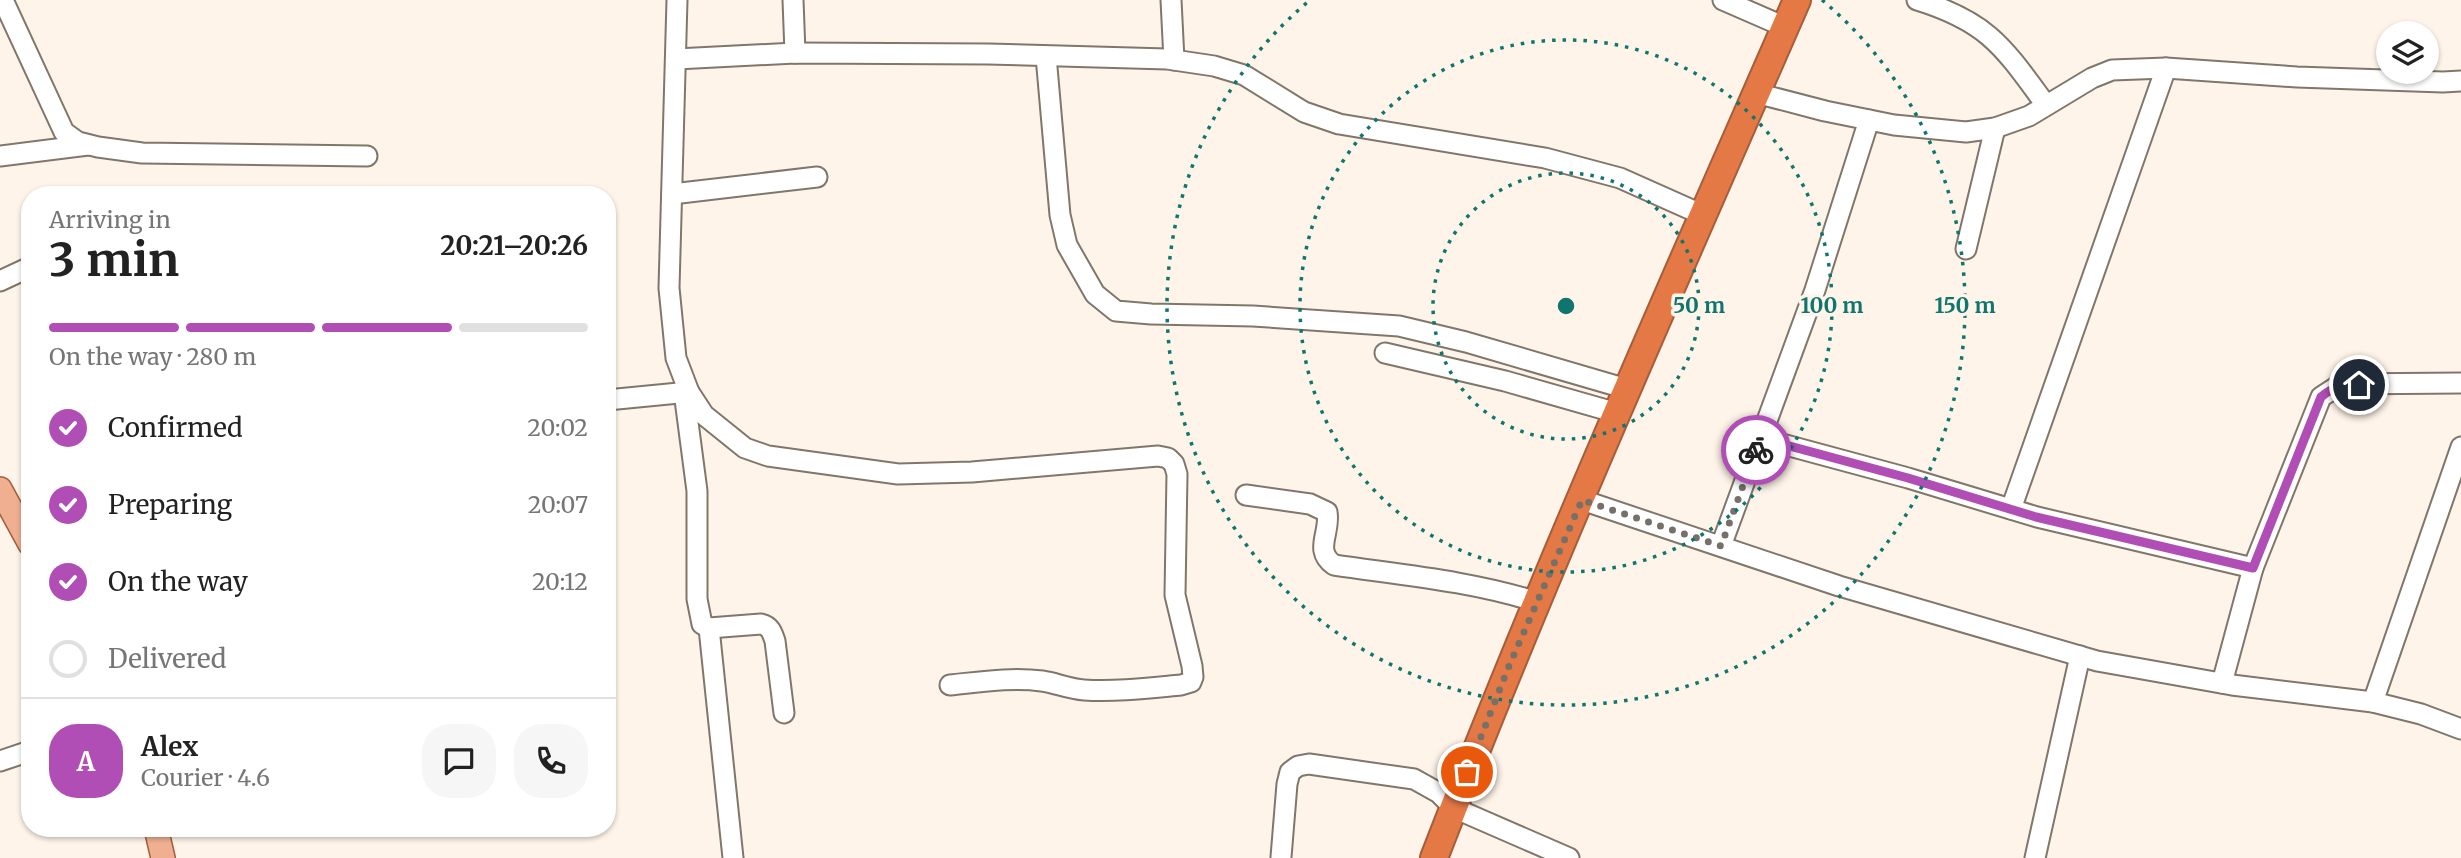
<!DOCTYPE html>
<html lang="en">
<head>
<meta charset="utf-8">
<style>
  body { margin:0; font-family:Merriweather,serif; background:#f6f6f6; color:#222; height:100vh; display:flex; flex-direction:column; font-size:26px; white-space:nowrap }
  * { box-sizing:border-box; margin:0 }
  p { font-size:23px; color:#767676 }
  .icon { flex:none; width:38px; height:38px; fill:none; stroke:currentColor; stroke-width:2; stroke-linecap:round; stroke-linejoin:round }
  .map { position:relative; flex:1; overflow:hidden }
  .sheet { position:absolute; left:21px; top:186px; width:595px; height:651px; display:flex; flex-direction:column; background:#fff; border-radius:28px; box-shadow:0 2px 5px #0004 }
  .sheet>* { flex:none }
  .buttons { position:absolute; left:2376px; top:21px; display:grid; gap:14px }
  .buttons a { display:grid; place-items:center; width:63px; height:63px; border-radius:50%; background:#fff; box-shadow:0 2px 5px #0004; font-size:35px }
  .pin { position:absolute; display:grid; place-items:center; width:60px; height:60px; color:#fff; margin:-30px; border:4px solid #fff; border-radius:50%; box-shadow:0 2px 7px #0007 }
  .courier { position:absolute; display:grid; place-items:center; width:70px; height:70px; margin:-35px; border:5px solid #b04eb5; border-radius:50%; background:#fff; color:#222; box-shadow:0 2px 9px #0007 }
  .overview em { font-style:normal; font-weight:700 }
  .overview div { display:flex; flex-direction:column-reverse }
  .overview { display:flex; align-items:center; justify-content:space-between; height:119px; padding:0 28px }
  h1 { font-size:46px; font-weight:700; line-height:52px }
  .bar { display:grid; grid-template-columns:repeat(4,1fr); gap:10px 7px; align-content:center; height:84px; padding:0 28px }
  .bar i { height:9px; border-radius:5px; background:#e0e0e0 }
  .bar .current { background:#b04eb5 }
  .bar p { grid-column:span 4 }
  .line { display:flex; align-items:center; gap:18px; padding:0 28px; border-top:2px solid #e0e0e0 }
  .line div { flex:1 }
  .round { display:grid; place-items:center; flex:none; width:74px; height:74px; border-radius:28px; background:#f6f6f6 }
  ol { padding:0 28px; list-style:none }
  li { display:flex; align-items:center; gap:21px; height:77px }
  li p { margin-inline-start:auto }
  li .icon { padding:7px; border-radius:50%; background:#b04eb5; color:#fff; stroke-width:4 }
  li:last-child { color:#767676 }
  li i { width:38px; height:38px; border:4px solid #e0e0e0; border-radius:50% }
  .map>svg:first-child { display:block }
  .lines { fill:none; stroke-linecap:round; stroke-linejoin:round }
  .minor-casing { stroke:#80766a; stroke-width:23 }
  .major-casing { stroke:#a55d3a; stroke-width:26 }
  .highway-casing { stroke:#a55d3a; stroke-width:30 }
  .minor { stroke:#fff; stroke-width:19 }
  .major { stroke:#efaf90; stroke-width:23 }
  .highway { stroke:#e57946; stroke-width:26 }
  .done { stroke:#767069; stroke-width:7; stroke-dasharray:0 12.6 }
  .route { stroke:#b04eb5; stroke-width:9 }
  .ring { fill:none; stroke:#0f766e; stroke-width:3.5; stroke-dasharray:3.5 7 }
  .centre { fill:#0f766e; stroke:#fef4e9; stroke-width:3.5 }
  .ring-label { font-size:21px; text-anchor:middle; font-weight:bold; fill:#0f766e; stroke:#fef4e9; stroke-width:7; stroke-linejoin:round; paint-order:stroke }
</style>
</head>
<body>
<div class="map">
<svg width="2461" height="858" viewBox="0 0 2461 858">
  <rect width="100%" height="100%" fill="#fef4e9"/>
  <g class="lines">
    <g class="minor-casing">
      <g id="minor">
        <polyline points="3,0 64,132 78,142 98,147 142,153 367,156"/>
        <path d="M677 0 669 288 676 358 689 392 704 415 745 448 768 456 898 474 972 472 1158 456 1168 458 1174 464 1177 474 1175 595 1192 666 1193 677 1191 682 1181 685C1149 688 1116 692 1084 690 1069 689 1056 683 1042 681 1011 677 980 682 950 685"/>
        <polyline points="793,0 795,53"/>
        <polyline points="1171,0 1174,60"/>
        <polyline points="1723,0 1785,27"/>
        <path d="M1917 0C1989 22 2004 48 2046 105"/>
        <polyline points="1046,56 1060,215 1067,245 1095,294 1116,311 1151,314 1253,316 1399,326 1466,342 1627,389"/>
        <polyline points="676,59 795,53 988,54 1167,59 1214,66 1244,75 1304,112 1339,124 1545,158 1620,178 1703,215"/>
        <polyline points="1756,93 1825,111 1894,125 1966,132 1995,128 2029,116 2092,78 2112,70 2166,68 2297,77 2443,82 2461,81"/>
        <polyline points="0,156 88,145"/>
        <polyline points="672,194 817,177"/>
        <polyline points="1966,249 1995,128"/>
        <polyline points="0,281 30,267"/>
        <polyline points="1385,353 1505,381 1617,413"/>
        <path d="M684 392 697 491V599L702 624 709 628 761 624C770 626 772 632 775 641L784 713"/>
        <polyline points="607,400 689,392"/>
        <polyline points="1760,438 1908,478 2037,517 2253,568"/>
        <path d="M1246 495 1310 504 1327 512C1331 533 1313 550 1334 565 1402 575 1471 581 1537 602"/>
        <polyline points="1582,500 1839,586 2097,661 2232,685 2373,702 2421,714 2461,729"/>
        <polyline points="2011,509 2166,68"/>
        <polyline points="1721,546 1815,290 1869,120"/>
        <polyline points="709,628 733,858"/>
        <polyline points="2222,683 2253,568 2321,397 2341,384 2461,383"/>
        <polyline points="2373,702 2461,447"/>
        <polyline points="0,761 30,751"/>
        <polyline points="1281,857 1287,784 1290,772 1298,766 1309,764 1414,779 1439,793 1454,808 1569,858"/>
        <polyline points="2035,858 2080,656"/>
      </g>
    </g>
    <g class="major-casing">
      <g id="major">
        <polyline points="0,489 30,544"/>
        <polyline points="156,828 163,858"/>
      </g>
    </g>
    <g class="highway-casing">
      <path id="highway" d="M1434 858C1546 568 1673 284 1797 0"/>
    </g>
    <use href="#minor" class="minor"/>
    <use href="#major" class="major"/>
    <use href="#highway" class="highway"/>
  </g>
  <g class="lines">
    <polyline class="done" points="1467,772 1509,666 1582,500 1721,546 1756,450"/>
    <path class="route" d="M1756 450 1760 438 1908 478 2036 517 2253 568 2321 397C2334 386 2343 384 2359 385"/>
  </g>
  <g class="ring">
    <circle cx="1566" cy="306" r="133"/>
    <circle cx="1566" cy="306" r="266"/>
    <path d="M1822 0A399 399 0 1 1 1310 0"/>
  </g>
  <circle cx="1566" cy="306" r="10" class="centre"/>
  <g class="ring-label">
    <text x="1699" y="313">50 m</text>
    <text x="1832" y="313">100 m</text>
    <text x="1965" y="313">150 m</text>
  </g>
</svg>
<div class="buttons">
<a><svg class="icon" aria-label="layers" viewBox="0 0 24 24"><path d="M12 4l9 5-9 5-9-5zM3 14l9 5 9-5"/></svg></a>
</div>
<div class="pin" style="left:1467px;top:772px;background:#ea580c"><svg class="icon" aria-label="bag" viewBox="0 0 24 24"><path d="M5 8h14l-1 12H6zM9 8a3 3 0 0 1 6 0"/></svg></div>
<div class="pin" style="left:2359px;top:385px;background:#1f2937"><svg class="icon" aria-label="home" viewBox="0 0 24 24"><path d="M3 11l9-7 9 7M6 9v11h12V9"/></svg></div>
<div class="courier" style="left:1756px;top:450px"><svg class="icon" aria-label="bike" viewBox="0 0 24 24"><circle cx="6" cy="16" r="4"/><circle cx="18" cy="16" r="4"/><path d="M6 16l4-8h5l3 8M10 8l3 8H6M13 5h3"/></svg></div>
<section class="sheet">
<div class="overview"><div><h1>3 min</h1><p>Arriving in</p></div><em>20:21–20:26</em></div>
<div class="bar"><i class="current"></i><i class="current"></i><i class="current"></i><i></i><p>On the way · 280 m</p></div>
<ol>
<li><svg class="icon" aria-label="check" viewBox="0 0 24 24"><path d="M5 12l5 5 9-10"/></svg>Confirmed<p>20:02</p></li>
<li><svg class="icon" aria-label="check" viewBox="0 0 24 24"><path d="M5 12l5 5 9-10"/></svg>Preparing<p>20:07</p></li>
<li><svg class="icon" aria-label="check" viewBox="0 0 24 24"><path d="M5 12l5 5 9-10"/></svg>On the way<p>20:12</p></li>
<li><i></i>Delivered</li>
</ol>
<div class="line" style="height:126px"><b class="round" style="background:#b04eb5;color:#fff">A</b><div><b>Alex</b><p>Courier · 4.6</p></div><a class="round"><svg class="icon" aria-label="chat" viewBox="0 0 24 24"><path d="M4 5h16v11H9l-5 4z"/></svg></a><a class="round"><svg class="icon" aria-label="phone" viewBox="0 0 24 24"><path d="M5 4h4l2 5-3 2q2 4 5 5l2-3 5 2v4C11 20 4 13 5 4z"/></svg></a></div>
</section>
</div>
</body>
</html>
